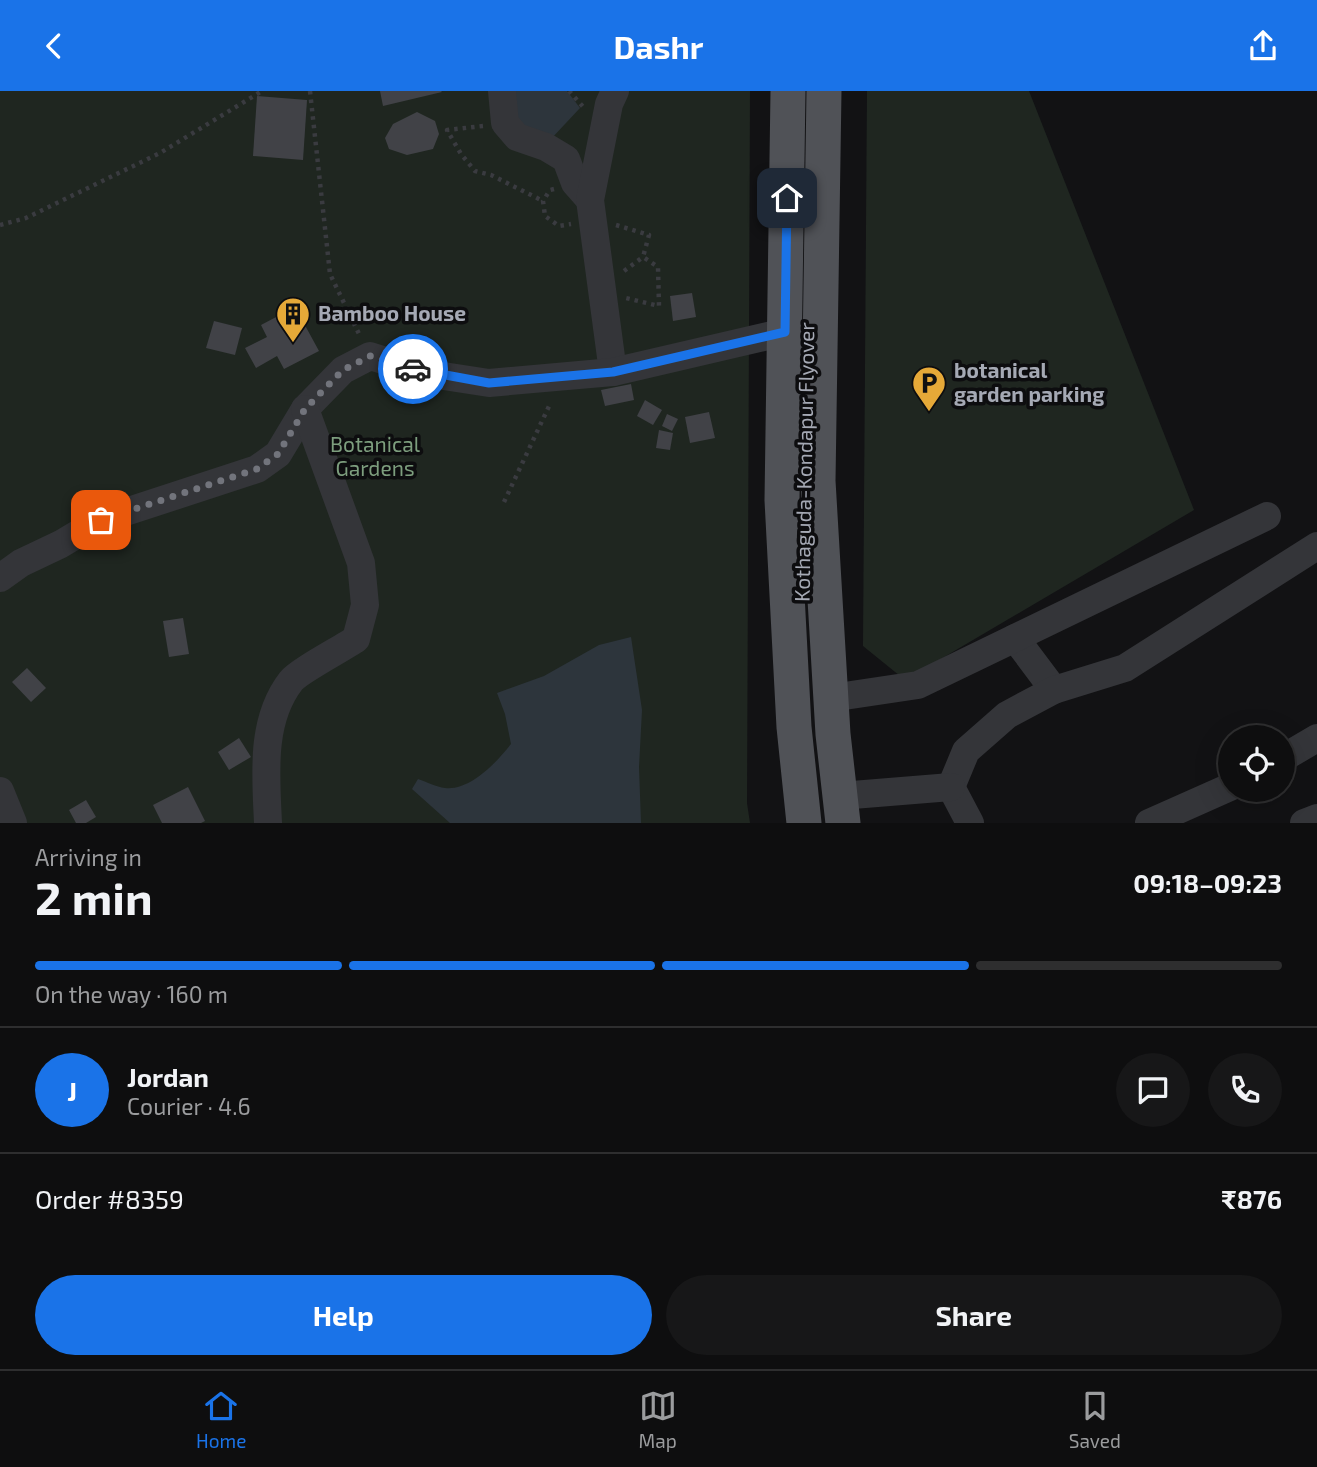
<!DOCTYPE html>
<html lang="en">
<head>
<meta charset="utf-8">
<style>
  body { margin:0; font-family:"Exo 2",sans-serif; background:#171718; color:#f1f3f6; height:100vh; display:flex; flex-direction:column; font-size:26px; white-space:nowrap }
  * { box-sizing:border-box; margin:0 }
  p { font-size:23px; color:#9b9c9e }
  .icon { flex:none; width:38px; height:38px; fill:none; stroke:currentColor; stroke-width:2; stroke-linecap:round; stroke-linejoin:round }
  .map { position:relative; height:732px; overflow:hidden }
  .sheet { display:flex; flex-direction:column; background:#0e0e0f; flex:1 }
  .sheet>* { flex:none }
  .fabs { position:absolute; left:1218px; top:634px; display:grid; gap:14px }
  .fabs a { display:grid; place-items:center; width:77px; height:77px; border-radius:50%; background:#0e0e0f; box-shadow:0 7px 28px #0002,0 0 0 2px #2e2e2f; font-size:35px }
  .pin { position:absolute; display:grid; place-items:center; width:60px; height:60px; color:#fff; margin:-30px; border-radius:14px; box-shadow:0 4px 10px #0006 }
  .courier { position:absolute; display:grid; place-items:center; width:70px; height:70px; margin:-35px; border:5px solid #1a73e8; border-radius:50%; background:#fff; color:#222; box-shadow:0 2px 9px #0007 }
  .head em { font-style:normal; font-weight:700 }
  .head div { display:flex; flex-direction:column-reverse }
  .head { display:flex; align-items:center; justify-content:space-between; height:119px; padding:0 35px }
  h1 { font-size:46px; font-weight:700; line-height:52px }
  .bar { display:grid; grid-template-columns:repeat(4,1fr); gap:10px 7px; align-content:center; height:84px; padding:0 35px }
  .bar i { height:9px; border-radius:5px; background:#2e2e2f }
  .bar .active { background:#1a73e8 }
  .bar p { grid-column:span 4 }
  .line { display:flex; align-items:center; gap:18px; padding:0 35px; border-top:2px solid #2e2e2f }
  .line div { flex:1 }
  .round { display:grid; place-items:center; flex:none; width:74px; height:74px; border-radius:37px; background:#171718 }
  .action { display:flex; gap:14px; margin-top:auto; padding:14px 35px }
  .action a { flex:1; height:80px; border-radius:42px; background:#1a73e8; color:#fff; font-size:28px; font-weight:700; line-height:80px; text-align:center }
  .action a+a { background:#171718; color:#f1f3f6 }
  header { display:flex; justify-content:space-between; align-items:center; height:91px; padding:0 35px; background:#1a73e8; color:#fff; font-size:32px; font-weight:700 }
  .tabs { display:flex; justify-content:space-around; align-items:center; height:98px; border-top:2px solid #2e2e2f; background:#0e0e0f; font-size:19px; color:#9b9c9e }
  .tabs a { display:grid; justify-items:center; gap:4px }
  .tabs .active { color:#1a73e8 }
  .map>svg:first-child { display:block }
  .green { fill:#1f2620 }
  .water { fill:#2d353c }
  .building { fill:#414247 }
  .lines { fill:none; stroke-linecap:round; stroke-linejoin:round }
  .path { stroke:#3a3b40; stroke-width:4.5; stroke-dasharray:3.5 5; stroke-linecap:butt }
  .minor { stroke:#343539; stroke-width:28 }
  .major { stroke:#505257; stroke-width:35 }
  .done { stroke:#72747c; stroke-width:7; stroke-dasharray:0 12.6 }
  .route { stroke:#1a73e8; stroke-width:9 }
  .labels { text-anchor:middle; stroke-width:7; stroke-linejoin:round; paint-order:stroke }
  .poi-label { font-size:21px; font-weight:bold; fill:#a5a9b4; stroke:#0d0d0f; text-anchor:start }
  .park-label { font-size:21px; fill:#7d9e7e; stroke:#0d0d0f }
  .street-label { font-size:21px; fill:#a5a9b4; stroke:#0d0d0f }
</style>
</head>
<body>
<header><svg class="icon" aria-label="back" viewBox="0 0 24 24"><path d="M15 5l-7 7 7 7"/></svg>Dashr<svg class="icon" aria-label="share" viewBox="0 0 24 24"><path d="M12 15V3M7 8l5-5 5 5M5 13v7h14v-7"/></svg></header>
<div class="map">
<svg width="1317" height="732" viewBox="0 0 1317 732">
  <rect width="100%" height="100%" fill="#121214"/>
  <g class="green">
    <polygon points="0,0 750,0 747,712 750,732 0,732"/>
    <polygon points="867,0 1029,0 1194,419 905,589 863,555"/>
  </g>
  <g class="water">
    <polygon points="511,0 567,0 580,17 550,49 516,32"/>
    <path d="M631 546 642 619 639 676 641 732H450L412 698 418 688C427 691 436 696 445 697 470 700 497 671 511 653L505 623 497 602 544 585 599 554Z"/>
  </g>
  <g class="building">
    <polygon points="380,0 441,0 442,1 383,15"/>
    <polygon points="257,5 307,9 303,69 253,65"/>
    <polygon points="417,21 435,30 439,43 433,58 407,64 389,58 385,47 393,33"/>
    <polygon points="692,202 696,226 673,230 670,205"/>
    <polygon points="295,216 319,260 284,278 277,265 256,277 245,257 267,246 261,234"/>
    <polygon points="214,230 242,237 235,264 206,257"/>
    <polygon points="631,293 634,309 605,315 601,299"/>
    <polygon points="645,309 662,319 653,334 637,325"/>
    <polygon points="709,321 715,347 690,352 685,326"/>
    <polygon points="667,323 678,328 672,340 662,335"/>
    <polygon points="659,339 673,342 670,359 656,357"/>
    <polygon points="183,527 189,563 169,566 163,530"/>
    <polygon points="27,577 46,597 31,611 12,591"/>
    <polygon points="239,647 251,666 229,679 218,661"/>
    <polygon points="188,696 205,730 201,732 162,732 153,714"/>
    <polygon points="86,709 96,726 86,732 76,732 69,719"/>
  </g>
  <g class="lines">
    <g class="path">
      <polyline points="310,0 330,183 360,245"/>
      <polyline points="569,0 585,18"/>
      <polyline points="483,35 447,39 461,63 475,80 491,84 543,110"/>
      <polyline points="554,98 550,99 543,110 545,125 559,135 571,133"/>
      <polyline points="0,134 26,127 160,62 262,0"/>
      <polyline points="616,134 649,144 643,166 658,176 659,215 626,207"/>
      <polyline points="624,180 643,166"/>
      <polyline points="504,411 551,311"/>
    </g>
    <g class="minor">
      <polyline points="502,0 505,32 517,46 546,56 566,68 575,92 590,109"/>
      <polyline points="613,281 590,109 609,13 615,0"/>
      <polyline points="0,487 21,472 61,453 101,429 257,378 278,363 305,318 343,279 370,265 424,282 489,292 613,281 785,241"/>
      <polyline points="1015,547 1054,599"/>
      <polyline points="831,607 918,594 1267,425"/>
      <polyline points="1283,667 1317,647"/>
      <polyline points="951,696 966,660 1007,624 1054,599 1125,577 1317,455"/>
      <polyline points="951,696 970,732"/>
      <polyline points="0,700 13,732"/>
      <polyline points="840,705 951,696"/>
      <path d="M268 732C266 685 260 630 291 590 299 580 343 557 356 548L365 514 361 472 305 318"/>
      <polyline points="1149,732 1230,696"/>
      <polyline points="1304,732 1317,727"/>
    </g>
    <g class="major">
      <polyline points="788,0 782,409 794,636 804,732"/>
      <polyline points="824,0 818,390 833,643 843,732"/>
    </g>
  </g>
  <g class="lines">
    <polyline class="done" points="101,429 257,378 278,363 305,318 343,279 370,265 413,278"/>
    <polyline class="route" points="413,278 489,292 613,281 785,241 787,107"/>
  </g>
  <defs>
    <g id="building-pin" transform="scale(1.75)"><path d="M0 17L-7.5 6A9.5 9.5 0 1 1 7.5 6Z" fill="#e6a938" stroke="#0d0d0f"/><path d="M-4-6H4V6H1V3H-1V6H-4ZM-2.5-4.3h1.7v1.8h-1.7ZM.8-4.3h1.7v1.8H.8ZM-2.5-1h1.7V.8h-1.7ZM.8-1h1.7V.8H.8Z" fill="#111"/></g>
    <g id="parking-pin" transform="scale(1.75)"><path d="M0 17L-7.5 6A9.5 9.5 0 1 1 7.5 6Z" fill="#e6a938" stroke="#0d0d0f"/><path d="M-3.5-5.5H1a3.5 3.5 0 0 1 0 7H-1V5.5H-3.5ZM-1-3.4V-.6H.8a1.4 1.4 0 0 0 0-2.8Z" fill="#111"/></g>
  </defs>
  <g fill-rule="evenodd">
    <use href="#building-pin" x="293" y="223"/>
    <use href="#parking-pin" x="929" y="292"/>
  </g>
  <g class="labels">
    <g class="poi-label">
      <text x="318" y="230">Bamboo House</text>
      <text x="954" y="287">botanical<tspan x="954" dy="24">garden parking</tspan></text>
    </g>
    <g class="park-label">
      <text x="375" y="361">Botanical<tspan x="375" dy="24">Gardens</tspan></text>
    </g>
    <g class="street-label">
      <text transform="translate(805 371) rotate(-89)" y="7">Kothaguda-Kondapur Flyover</text>
    </g>
  </g>
</svg>
<div class="fabs">
<a><svg class="icon" aria-label="locate" viewBox="0 0 24 24"><circle cx="12" cy="12" r="6"/><path d="M12 2v4M12 18v4M2 12h4M18 12h4"/></svg></a>
</div>
<div class="pin" style="left:101px;top:429px;background:#ea580c"><svg class="icon" aria-label="bag" viewBox="0 0 24 24"><path d="M5 8h14l-1 12H6zM9 8a3 3 0 0 1 6 0"/></svg></div>
<div class="pin" style="left:787px;top:107px;background:#1f2937"><svg class="icon" aria-label="home" viewBox="0 0 24 24"><path d="M3 11l9-7 9 7M6 9v11h12V9"/></svg></div>
<div class="courier" style="left:413px;top:278px"><svg class="icon" aria-label="car" viewBox="0 0 24 24"><path d="M5 17H2v-5l4-1 3-4h7l3 4 3 1v5h-3M9 17h6M6 11h13"/><circle cx="7" cy="17" r="2"/><circle cx="17" cy="17" r="2"/></svg></div>
</div>
<section class="sheet">
<div class="head"><div><h1>2 min</h1><p>Arriving in</p></div><em>09:18–09:23</em></div>
<div class="bar"><i class="active"></i><i class="active"></i><i class="active"></i><i></i><p>On the way · 160 m</p></div>
<div class="line" style="height:126px"><b class="round" style="background:#1a73e8;color:#fff">J</b><div><b>Jordan</b><p>Courier · 4.6</p></div><a class="round"><svg class="icon" aria-label="chat" viewBox="0 0 24 24"><path d="M4 5h16v11H9l-5 4z"/></svg></a><a class="round"><svg class="icon" aria-label="phone" viewBox="0 0 24 24"><path d="M5 4h4l2 5-3 2q2 4 5 5l2-3 5 2v4C11 20 4 13 5 4z"/></svg></a></div>
<div class="line" style="height:91px"><div>Order #8359</div><b>₹876</b></div>
<div class="action"><a>Help</a><a>Share</a></div>
</section>
<nav class="tabs">
<a class="active"><svg class="icon" aria-label="home" viewBox="0 0 24 24"><path d="M3 11l9-7 9 7M6 9v11h12V9"/></svg>Home</a>
<a><svg class="icon" aria-label="map" viewBox="0 0 24 24"><path d="M3 6l6-2 6 2 6-2v14l-6 2-6-2-6 2zM9 4v14M15 6v14"/></svg>Map</a>
<a><svg class="icon" aria-label="saved" viewBox="0 0 24 24"><path d="M7 4h10v16l-5-4-5 4z"/></svg>Saved</a>
</nav>
</body>
</html>
